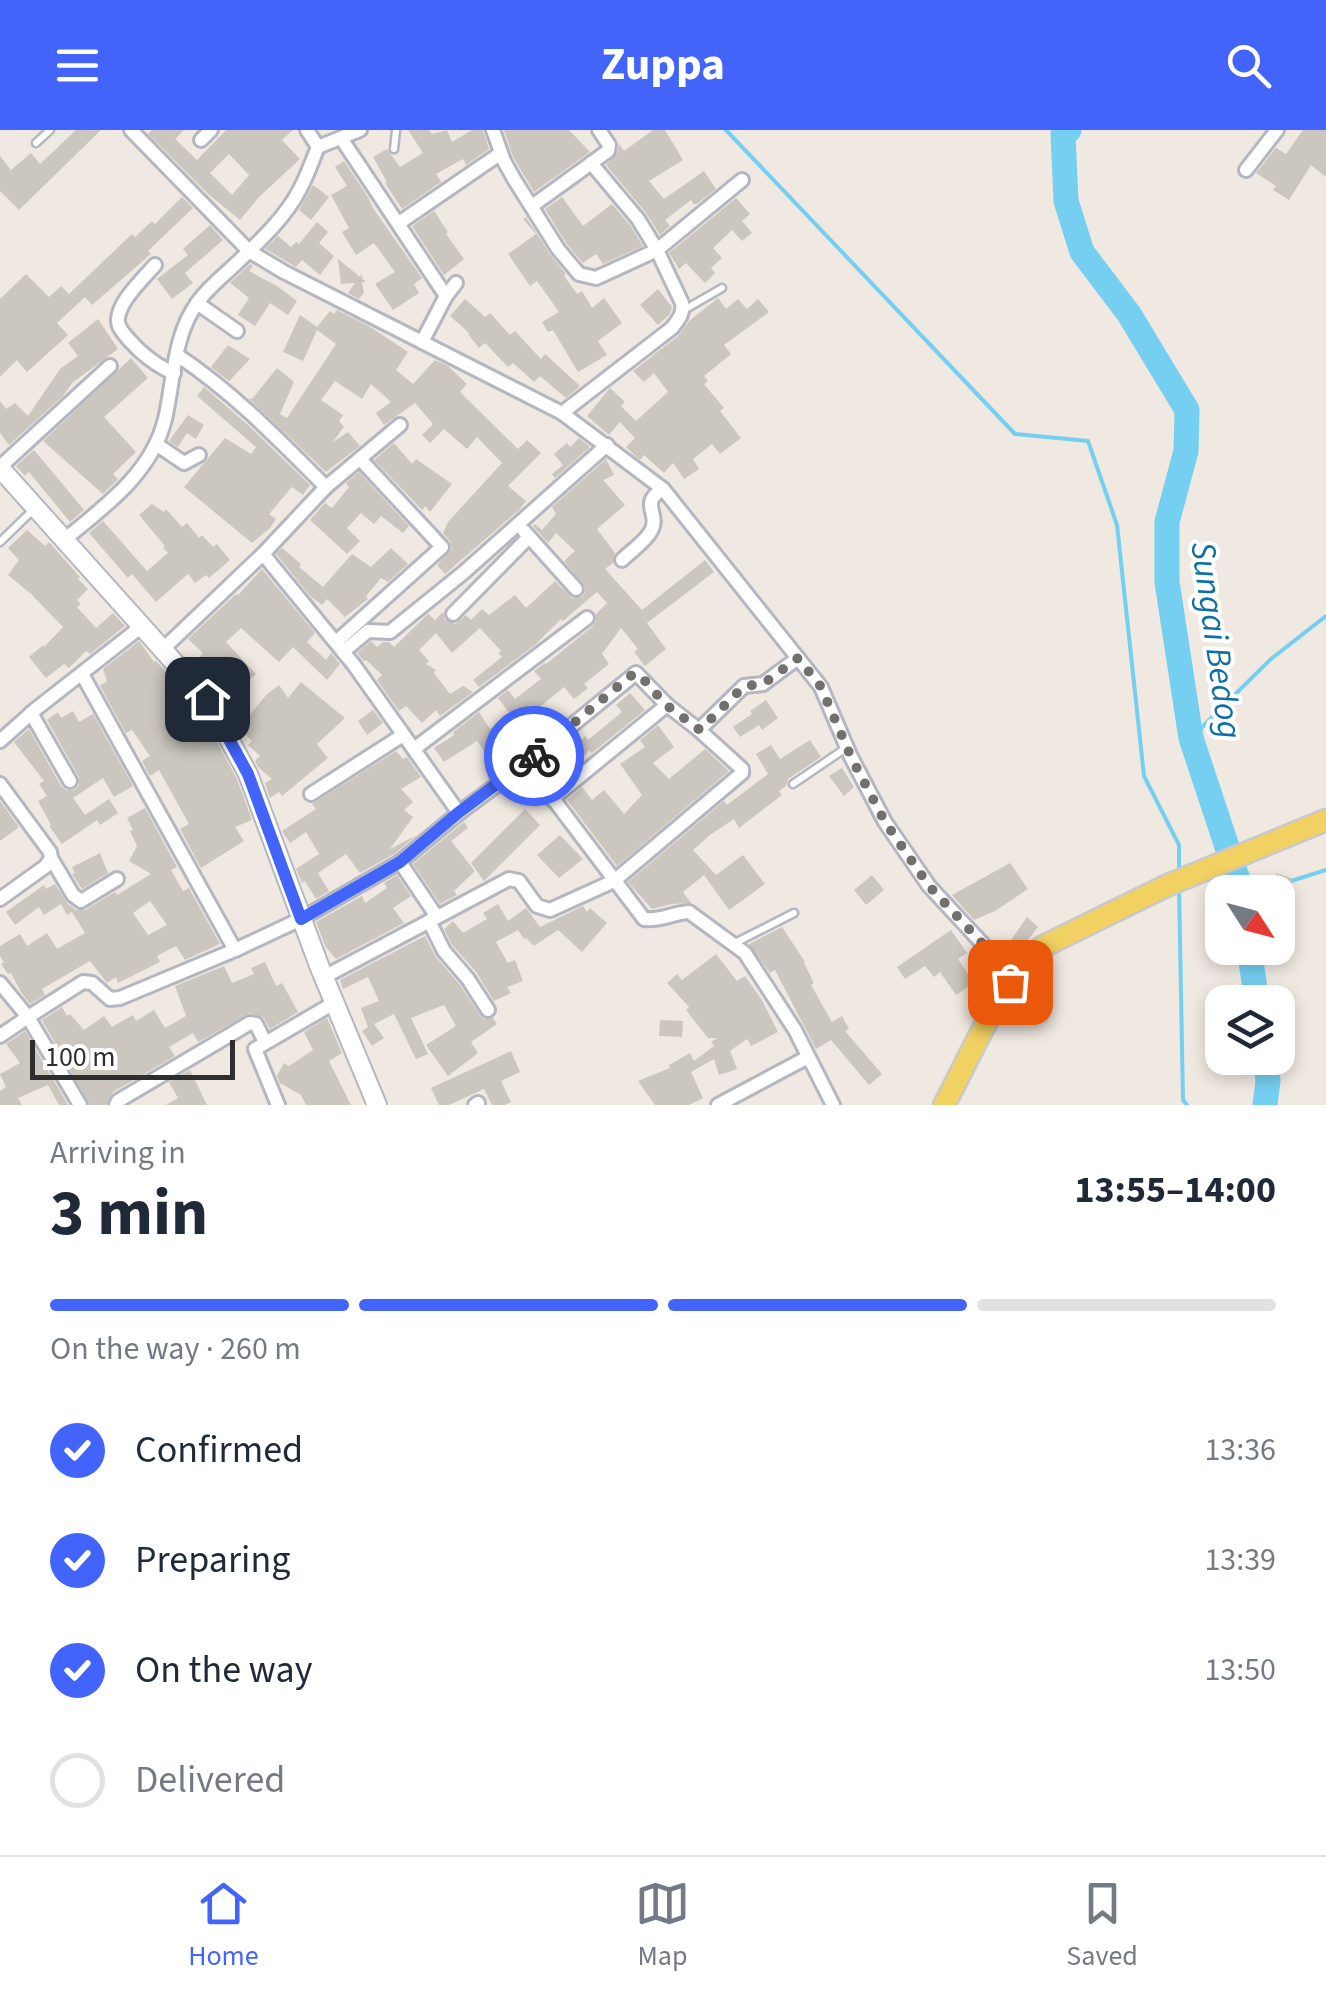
<!DOCTYPE html>
<html lang="en">
<head>
<meta charset="utf-8">
<style>
  body { margin:0; font-family:"Source Sans 3",sans-serif; background:#f6f6f7; color:#1f2937; height:100vh; display:flex; flex-direction:column; font-size:38px; white-space:nowrap }
  * { box-sizing:border-box; margin:0 }
  p { font-size:32px; color:#747a83 }
  .icon { flex:none; width:55px; height:55px; fill:none; stroke:currentColor; stroke-width:2; stroke-linecap:round; stroke-linejoin:round }
  .map { position:relative; height:975px; overflow:hidden }
  .panel { display:flex; flex-direction:column; background:#fff; flex:1 }
  .panel>* { flex:none }
  .needle { width:65px; rotate:126deg }
  .fabs { position:absolute; left:1205px; top:745px; display:grid; gap:20px }
  .fabs a { display:grid; place-items:center; width:90px; height:90px; border-radius:20px; background:#fff; box-shadow:0 5px 15px #0003; font-size:50px }
  .scale { position:absolute; left:30px; bottom:25px; width:205px; box-sizing:border-box; padding-left:10px; border:5px solid #2e2e2e; border-top:0; font-size:28px; line-height:35px; white-space:nowrap; color:#2e2e2e; -webkit-text-stroke:8px #fff; paint-order:stroke }
  .pin { position:absolute; display:grid; place-items:center; width:85px; height:85px; color:#fff; margin:-42px; border-radius:20px; box-shadow:0 5px 15px #0006 }
  .courier { position:absolute; display:grid; place-items:center; width:100px; height:100px; margin:-50px; border:8px solid #4264fb; border-radius:50%; background:#fff; color:#222; box-shadow:0 2px 12px #0007 }
  .headline em { font-style:normal; font-weight:700 }
  .headline div { display:flex; flex-direction:column-reverse }
  .headline { display:flex; align-items:center; justify-content:space-between; height:170px; padding:0 50px }
  h1 { font-size:65px; font-weight:700; line-height:75px }
  .bar { display:grid; grid-template-columns:repeat(4,1fr); gap:15px 10px; align-content:center; height:120px; padding:0 50px }
  .bar i { height:12px; border-radius:8px; background:#e0e1e3 }
  .bar .current { background:#4264fb }
  .bar p { grid-column:span 4 }
  ol { padding:0 50px; list-style:none }
  li { display:flex; align-items:center; gap:30px; height:110px }
  li p { margin-inline-start:auto }
  li .icon { padding:10px; border-radius:50%; background:#4264fb; color:#fff; stroke-width:4 }
  li:last-child { color:#747a83 }
  li i { width:55px; height:55px; border:5px solid #e0e1e3; border-radius:50% }
  header { display:flex; justify-content:space-between; align-items:center; height:130px; padding:0 50px; background:#4264fb; color:#fff; font-size:45px; font-weight:700 }
  .tab-bar { display:flex; justify-content:space-around; align-items:center; height:140px; border-top:2px solid #e0e1e3; background:#fff; font-size:28px; color:#747a83 }
  .tab-bar a { display:grid; justify-items:center; gap:5px }
  .tab-bar .current { color:#4264fb }
  .map>svg:first-child { display:block }
  .lines { fill:none; stroke-linecap:round; stroke-linejoin:round }
  .stream { stroke:#75cff0; stroke-width:4 }
  .river { stroke:#75cff0; stroke-width:25 }
  .building { fill:#cbc7bf; fill-rule:evenodd }
  .service-casing { stroke:#b4b7c1; stroke-width:11 }
  .minor-casing { stroke:#b4b7c1; stroke-width:18 }
  .secondary-casing { stroke:#b4b7c1; stroke-width:22 }
  .primary-casing { stroke:#c9c9c9; stroke-width:25 }
  .service { stroke:#fff; stroke-width:6 }
  .minor { stroke:#fff; stroke-width:12 }
  .secondary { stroke:#fff; stroke-width:18 }
  .primary { stroke:#f2d163; stroke-width:20 }
  .done { stroke:#726f6d; stroke-width:10; stroke-dasharray:0 18 }
  .route { stroke:#4264fb; stroke-width:12 }
  .labels { text-anchor:middle; stroke-width:8; stroke-linejoin:round; paint-order:stroke }
  .water-label { font-size:35px; font-style:italic; fill:#0d6fa3; stroke:#fff }
</style>
</head>
<body>
<header><svg class="icon" aria-label="menu" viewBox="0 0 24 24"><path d="M4 6h16M4 12h16M4 18h16"/></svg>Zuppa<svg class="icon" aria-label="search" viewBox="0 0 24 24"><circle cx="10" cy="10" r="6"/><path d="M15 15l6 6"/></svg></header>
<div class="map">
<svg width="1326" height="975" viewBox="0 0 1326 975">
  <rect width="100%" height="100%" fill="#efe9e1"/>
  <g class="lines">
    <g class="stream">
      <polyline points="726,0 1015,304 1088,311 1117,395 1144,646 1179,715 1179,742"/>
      <polyline points="1191,608 1271,529 1326,486"/>
      <polyline points="1288,752 1326,740"/>
      <polyline points="1179,756 1183,970 1187,975"/>
      <polyline points="1241,758 1274,755"/>
    </g>
    <g class="river">
      <polyline points="1069,0 1063,4 1066,71 1082,122 1129,184 1187,280 1186,321 1167,392 1167,452 1191,608 1242,762"/>
      <polyline points="1249,818 1257,872"/>
      <polyline points="1265,975 1268,951 1265,928"/>
    </g>
  </g>
  <g class="building">
    <polygon points="76,0 101,0 19,80 0,61 0,26 11,40 31,23 40,34"/>
    <path d="M152 0H184L175 9 197 30 226 0H293L282 10 300 29 259 67 240 90 208 64 148 4ZM229 24 249 45 232 65 210 43Z"/>
    <polygon points="408,0 429,0 432,4 447,0 452,12 472,0 483,0 489,19 466,35 463,29 436,44 441,52 402,79 385,53 387,52 373,27 387,19 400,37 423,23"/>
    <polygon points="504,0 569,0 590,22 534,62 513,27"/>
    <polygon points="653,0 665,0 683,30 649,51 664,69 704,41 716,59 697,74 693,74 691,70 665,90 670,96 660,105 646,83 606,35 617,24 619,14 624,21"/>
    <polygon points="1303,0 1326,0 1326,47 1311,35 1289,70 1273,60 1276,56 1256,43 1276,18 1286,24"/>
    <polygon points="344,31 368,67 373,78 422,148 414,154 419,163 393,180 375,154 395,142 374,113 356,125 342,102 349,98 331,65 347,56 335,37"/>
    <polygon points="313,55 329,67 311,90 299,80"/>
    <polygon points="182,67 193,78 148,121 151,124 92,175 85,167 57,193 68,205 27,242 17,230 0,247 0,169 26,144 49,167 61,156 69,164 132,104 135,107 152,91 155,94"/>
    <polygon points="562,67 583,96 612,74 630,95 643,116 603,134 596,124 583,133 566,113 545,79"/>
    <polygon points="736,68 750,84 742,91 752,103 742,111 732,100 713,118 722,128 711,138 715,143 705,153 686,133 679,139 669,123"/>
    <polygon points="434,81 448,102 446,104 464,129 444,145 412,96"/>
    <polygon points="526,87 550,124 566,144 564,146 577,164 582,161 592,178 604,168 622,193 598,211 607,225 578,242 553,200 548,202 542,192 559,182 537,151 530,156 508,124 536,104 523,89"/>
    <polygon points="317,92 328,102 319,113 334,126 320,145 302,130 296,137 265,119 278,106 291,117 296,112 299,114"/>
    <polygon points="210,95 223,110 185,143 193,153 172,169 157,149 188,125 183,119"/>
    <polygon points="338,129 360,147 362,144 362,148 366,152 362,152 364,163 359,169 348,163 355,153 341,154"/>
    <polygon points="250,134 253,136 249,141 277,156 297,171 288,185 270,173 255,196 238,185 249,168 230,153"/>
    <polygon points="658,159 672,177 670,184 658,195 640,175"/>
    <polygon points="718,168 726,179 738,169 747,179 758,169 769,182 724,215 731,224 704,246 708,251 704,254 724,278 720,281 741,308 720,324 712,314 693,329 699,339 684,349 673,333 664,343 644,325 640,330 626,317 635,308 620,292 609,305 587,286 610,258 625,272 621,276 636,291 668,262 654,243 644,252 633,241 678,206 689,191"/>
    <polygon points="465,169 485,187 490,183 510,205 515,201 541,229 545,224 580,256 566,268 540,246 534,252 513,233 508,237 485,213 479,218 468,204 469,203 450,186"/>
    <polygon points="337,180 367,195 408,222 396,240 413,254 435,230 448,236 467,254 460,262 518,319 527,310 541,323 508,356 526,371 519,380 445,444 437,435 452,419 450,411 443,403 448,392 502,333 477,307 467,319 444,299 430,313 422,305 433,294 415,273 384,295 376,283 391,272 371,254 362,269 335,251 321,270 343,285 339,291 344,297 333,312 348,302 360,316 326,342 248,268 252,269 277,238 294,252 280,284 287,288 336,214 317,200 303,231 283,222 300,185 317,197 330,181 334,184"/>
    <polygon points="98,189 118,219 72,253 63,266 9,315 0,303 0,271 6,279 15,273 28,286 60,239 78,226 68,213"/>
    <polygon points="228,215 250,229 229,251 211,237"/>
    <polygon points="131,228 148,248 104,287 136,322 113,344 118,349 103,364 43,311"/>
    <polygon points="204,257 248,295 310,355 303,365 292,357 269,384 276,389 270,398 252,413 184,357 225,308 251,324 256,317 197,266"/>
    <polygon points="188,285 204,295 196,309 187,303 178,317 169,311"/>
    <polygon points="579,308 590,317 555,348 552,344 563,335 554,324 567,313 570,317"/>
    <polygon points="394,313 412,334 416,329 452,354 430,382 425,376 422,380 374,330"/>
    <polygon points="34,320 84,380 70,392 29,342 25,346 16,336"/>
    <polygon points="606,329 614,345 603,350 625,375 597,399 615,423 613,433 605,439 642,480 705,430 714,442 647,493 666,519 645,536 634,522 638,519 621,498 602,524 609,534 584,554 588,558 574,569 564,557 536,580 546,591 528,607 533,614 516,628 507,615 488,627 477,611 444,632 434,618 454,605 453,602 479,582 490,599 511,585 498,568 508,560 515,569 541,549 534,541 545,533 546,534 593,496 596,491 596,484 607,473 597,462 563,491 561,489 535,515 479,557 473,550 502,527 498,523 501,521 480,498 452,523 436,503 419,520 429,531 426,534 436,540 434,543 450,564 463,556 473,562 440,586 436,580 422,593 406,576 399,581 377,550 382,545 366,530 364,531 357,523 371,511 377,517 383,512 389,512 394,517 428,484 435,490 443,482 445,490 455,494 466,485 471,490 482,479 489,485 515,465 526,478 555,451 572,468 582,467 585,463 585,456 564,431 575,421 556,403 548,413 533,396 535,394 542,400 556,384 552,377"/>
    <polygon points="359,342 409,396 403,403 381,386 374,394 361,383 347,398 360,411 347,424 310,390 325,373 332,378 349,357 346,353"/>
    <polygon points="152,374 164,382 166,379 182,397 187,393 199,408 202,405 213,417 217,414 230,430 209,448 206,445 195,453 188,444 156,472 132,444 128,448 89,403 103,391 147,441 168,423 163,418 165,416 139,385"/>
    <polygon points="27,400 45,416 49,412 80,447 78,449 88,459 77,470 81,474 77,477 96,498 113,483 125,496 90,524 86,521 69,538 64,534 46,548 29,527 43,515 44,517 63,497 31,464 8,445 19,430 8,418"/>
    <polygon points="282,418 301,434 299,437 323,457 352,424 371,437 391,418 408,434 388,452 381,448 366,466 368,469 345,487 327,469 322,475 311,467 276,424"/>
    <polygon points="262,439 315,503 307,512 326,530 331,523 340,534 327,550 293,517 279,532 241,498 226,512 256,544 234,565 212,543 207,550 194,536 203,523 188,509 236,464 238,465"/>
    <polygon points="139,511 154,532 156,531 174,550 188,571 191,570 197,576 237,649 252,690 235,697 244,711 201,738 180,699 189,694 159,640 150,646 142,631 150,626 132,600 126,603 100,556 107,551 103,539"/>
    <polygon points="301,552 345,588 317,614 328,628 282,666 279,662 270,668 265,653 272,649 258,637 255,631 260,626 248,615 252,611 239,598 267,564 279,555 288,568"/>
    <polygon points="630,563 645,580 592,623 589,620 584,626 575,618 585,606 588,610 622,582 616,575"/>
    <polygon points="766,570 778,588 762,600 759,595 740,607 733,597 752,584 750,581"/>
    <polygon points="373,580 383,593 367,605 358,591"/>
    <polygon points="73,581 79,592 93,584 133,656 114,667 103,648 73,668 85,685 109,669 118,683 100,695 97,690 62,714 49,696 51,695 38,671 47,666 39,654 44,651 14,612 29,599 61,656 66,660 74,660 79,655 79,647 47,590 58,582 61,588"/>
    <polygon points="658,595 674,617 653,633 669,649 705,619 729,641 617,736 567,670 582,657 592,670 604,660 624,684 642,665 620,634 645,617 640,610"/>
    <polygon points="810,610 821,627 788,649 786,656 779,661 782,665 739,698 734,689 710,705 693,720 716,745 743,725 765,754 729,780 704,745 683,762 691,773 672,774 652,779 628,752 724,671 727,675 768,644 756,624 771,615 780,629"/>
    <polygon points="396,621 403,629 407,627 421,647 401,659 413,672 404,680 413,687 390,719 417,705 394,724 360,743 346,724 318,743 329,761 316,769 305,751 302,753 296,739 319,724 306,702 290,713 282,701 316,679 312,674"/>
    <polygon points="554,623 570,641 554,654 540,635"/>
    <polygon points="842,638 854,657 844,666 829,646"/>
    <polygon points="0,671 19,697 0,711"/>
    <path d="M145 678 177 737 171 740 183 761 189 758 220 814 185 830 176 816 157 826 160 832 118 853 116 847 107 853 90 831 42 859 45 865 30 874 21 862 11 843 8 844 1 834 4 832 0 826V816L20 804 27 816 47 803 57 819 85 803 72 782 67 785 61 774 44 785 39 777 15 795 6 782 44 755 46 759 55 754 67 773 76 780H85L115 762 117 765 151 744 129 731 137 716 130 701 133 700 127 688ZM150 771 167 795 148 805 133 783Z"/>
    <polygon points="525,679 540,695 484,751 471,733"/>
    <polygon points="464,692 468,698 451,711 475,741 454,761 457,765 440,774 413,734"/>
    <polygon points="560,705 583,729 559,748 537,725"/>
    <polygon points="100,723 108,743 82,759 72,744 75,743 72,737"/>
    <polygon points="1010,733 1028,759 995,781 974,790 952,765"/>
    <polygon points="1276,743 1293,749 1279,789 1278,762 1269,762"/>
    <polygon points="397,745 411,766 393,778 404,793 336,829 325,816 316,792 362,766 365,773 387,758 384,753"/>
    <polygon points="872,745 884,760 866,775 854,760"/>
    <polygon points="498,774 508,791 526,778 540,797 583,776 587,782 590,778 607,793 582,822 558,800 534,816 526,808 524,809 518,800 496,812 508,833 515,830 523,851 507,857 511,863 494,871 476,842 452,815 444,799 453,791 463,803 487,789 483,783"/>
    <polygon points="1027,787 1038,797 1023,816 1011,810"/>
    <polygon points="782,797 805,832 804,833 814,853 811,855 832,892 842,886 849,899 845,901 882,944 869,955 831,910 816,919 775,840 770,843 749,814"/>
    <polygon points="951,800 967,823 958,829 974,853 956,865 940,842 934,847 925,836 905,849 897,837"/>
    <polygon points="425,806 436,827 460,855 480,885 484,889 493,888 497,894 471,912 478,923 448,946 426,915 456,896 444,875 411,888 428,924 416,929 394,884 374,894 384,908 372,916 362,901 368,897 361,878 379,871 368,847 343,859 340,850"/>
    <polygon points="716,824 737,851 745,846 762,870 778,902 751,916 747,909 730,921 737,939 719,945 714,929 691,942 703,968 689,975 655,975 638,951 670,938 669,935 690,923 694,931 714,916 711,912 717,908 708,908 686,880 689,877 667,853 677,844 682,850"/>
    <polygon points="265,832 276,856 282,853 298,882 270,899 263,887 250,883 198,912 193,903 169,917 175,926 113,962 106,975 90,975 42,890 62,877 67,886 70,884 84,900 104,886 112,897 133,885 136,891 154,880 165,898 186,886 175,856 224,836 232,853 254,844 251,838"/>
    <polygon points="327,888 342,923 329,931 351,975 306,975 301,965 280,953 277,946 284,933 289,936 313,920 304,902"/>
    <polygon points="660,890 683,891 682,907 659,906"/>
    <polygon points="25,901 68,975 59,975 48,955 18,968 22,975 0,975 0,961 6,957 0,944 20,933 6,914"/>
    <polygon points="511,921 520,942 501,951 511,972 505,975 492,975 484,959 449,975 439,975 431,958"/>
    <polygon points="190,940 207,975 166,975 178,968 169,952"/>
  </g>
  <g class="lines">
    <g class="service-casing">
      <g id="service">
        <polyline points="36,13 50,0"/>
        <polyline points="394,19 396,0"/>
        <polyline points="684,180 722,158"/>
        <polyline points="0,412 34,379"/>
        <polyline points="793,654 846,618"/>
        <polyline points="735,813 794,783"/>
      </g>
    </g>
    <g class="minor-casing">
      <g id="minor">
        <polyline points="131,0 249,121 284,142 562,283 663,359 821,557 851,627 885,692 929,756 993,825 1010,852"/>
        <polyline points="493,0 504,31 514,49 558,119 579,144 596,148 657,120 638,89 591,33"/>
        <polyline points="341,8 446,166"/>
        <polyline points="201,10 211,0"/>
        <polyline points="318,17 360,0"/>
        <polyline points="1246,40 1277,0"/>
        <polyline points="532,76 608,21 609,15 599,0"/>
        <polyline points="399,93 501,23"/>
        <path d="M155 135C143 149 112 177 119 196 123 205 133 214 140 221 150 230 161 238 174 243"/>
        <polyline points="197,173 237,201"/>
        <polyline points="422,212 446,166 456,153"/>
        <path d="M177 225C233 262 279 310 326 357"/>
        <path d="M562 283 672 198C678 190 684 184 682 173L657 120 742 50"/>
        <path d="M400 295 326 357 263 424 354 535 459 683 526 633 644 789C660 791 673 783 689 782L745 823 795 900 833 975"/>
        <polyline points="156,314 184,333 199,325"/>
        <polyline points="0,337 110,236"/>
        <polyline points="524,401 576,459"/>
        <path d="M64 410C104 377 152 343 165 289 174 251 173 205 198 172 209 156 227 143 241 129 262 109 287 85 300 59 307 46 312 31 318 17L307 0"/>
        <path d="M622 430C631 421 645 412 651 401 661 383 638 374 663 359"/>
        <polyline points="453,484 529,407"/>
        <polyline points="336,512 442,417 360,329"/>
        <polyline points="163,519 263,424"/>
        <polyline points="343,522 368,501 390,502 463,443 607,315"/>
        <polyline points="82,544 235,820"/>
        <polyline points="31,583 70,651"/>
        <polyline points="699,600 744,556 763,554 798,528"/>
        <polyline points="0,611 36,579 142,496"/>
        <polyline points="414,619 587,488"/>
        <polyline points="0,654 50,722 51,728 46,736 0,769"/>
        <polyline points="311,664 403,605"/>
        <polyline points="552,669 667,575"/>
        <polyline points="51,728 73,765 81,771 117,749"/>
        <polyline points="437,787 400,732 459,683"/>
        <polyline points="429,791 444,821 468,849 488,880"/>
        <polyline points="324,847 509,749 519,751 537,776 550,780 614,751 742,643 742,639 699,600 667,575 636,543 526,633"/>
        <polyline points="0,853 28,887 83,852 92,853 110,869 120,868 235,820 301,789 400,732"/>
        <polyline points="0,906 28,887 80,975"/>
        <polyline points="116,975 118,971 250,893 256,894 265,912"/>
        <polyline points="278,975 255,919 334,873"/>
        <polyline points="475,975 478,973"/>
        <polyline points="718,975 808,927"/>
      </g>
    </g>
    <g class="secondary-casing">
      <polyline id="secondary" points="0,338 207,569 248,644 320,838 377,975"/>
    </g>
    <g class="primary-casing">
      <path id="primary" d="M944 975C969 929 1002 849 1042 817L1168 755 1326 690"/>
    </g>
    <use href="#service" class="service"/>
    <use href="#minor" class="minor"/>
    <use href="#secondary" class="secondary"/>
    <use href="#primary" class="primary"/>
  </g>
  <g class="lines">
    <polyline class="done" points="534,626 633,544 639,544 666,575 700,600 744,556 763,554 798,528 821,557 851,627 885,692 929,756 993,825 1010,852"/>
    <polyline class="route" points="207,569 248,644 301,789 400,732 458,683 534,626"/>
  </g>
  <g class="labels">
    <g class="water-label">
      <text transform="translate(1217 510) rotate(82)" y="12">Sungai Bedog</text>
    </g>
  </g>
</svg>
<div class="fabs">
<a><svg class="needle" viewBox="-14 -14 28 28"><path d="M0-13l5 13h-10z" fill="#e53935"/><path d="M0 13l5-13h-10z" fill="#747a83"/></svg></a>
<a><svg class="icon" aria-label="layers" viewBox="0 0 24 24"><path d="M12 4l9 5-9 5-9-5zM3 14l9 5 9-5"/></svg></a>
</div>
<div class="scale">100 m</div>
<div class="pin" style="left:1010px;top:852px;background:#ea580c"><svg class="icon" aria-label="bag" viewBox="0 0 24 24"><path d="M5 8h14l-1 12H6zM9 8a3 3 0 0 1 6 0"/></svg></div>
<div class="pin" style="left:207px;top:569px;background:#1f2937"><svg class="icon" aria-label="home" viewBox="0 0 24 24"><path d="M3 11l9-7 9 7M6 9v11h12V9"/></svg></div>
<div class="courier" style="left:534px;top:626px"><svg class="icon" aria-label="bike" viewBox="0 0 24 24"><circle cx="6" cy="16" r="4"/><circle cx="18" cy="16" r="4"/><path d="M6 16l4-8h5l3 8M10 8l3 8H6M13 5h3"/></svg></div>
</div>
<section class="panel">
<div class="headline"><div><h1>3 min</h1><p>Arriving in</p></div><em>13:55–14:00</em></div>
<div class="bar"><i class="current"></i><i class="current"></i><i class="current"></i><i></i><p>On the way · 260 m</p></div>
<ol>
<li><svg class="icon" aria-label="check" viewBox="0 0 24 24"><path d="M5 12l5 5 9-10"/></svg>Confirmed<p>13:36</p></li>
<li><svg class="icon" aria-label="check" viewBox="0 0 24 24"><path d="M5 12l5 5 9-10"/></svg>Preparing<p>13:39</p></li>
<li><svg class="icon" aria-label="check" viewBox="0 0 24 24"><path d="M5 12l5 5 9-10"/></svg>On the way<p>13:50</p></li>
<li><i></i>Delivered</li>
</ol>
</section>
<nav class="tab-bar">
<a class="current"><svg class="icon" aria-label="home" viewBox="0 0 24 24"><path d="M3 11l9-7 9 7M6 9v11h12V9"/></svg>Home</a>
<a><svg class="icon" aria-label="map" viewBox="0 0 24 24"><path d="M3 6l6-2 6 2 6-2v14l-6 2-6-2-6 2zM9 4v14M15 6v14"/></svg>Map</a>
<a><svg class="icon" aria-label="saved" viewBox="0 0 24 24"><path d="M7 4h10v16l-5-4-5 4z"/></svg>Saved</a>
</nav>
</body>
</html>
